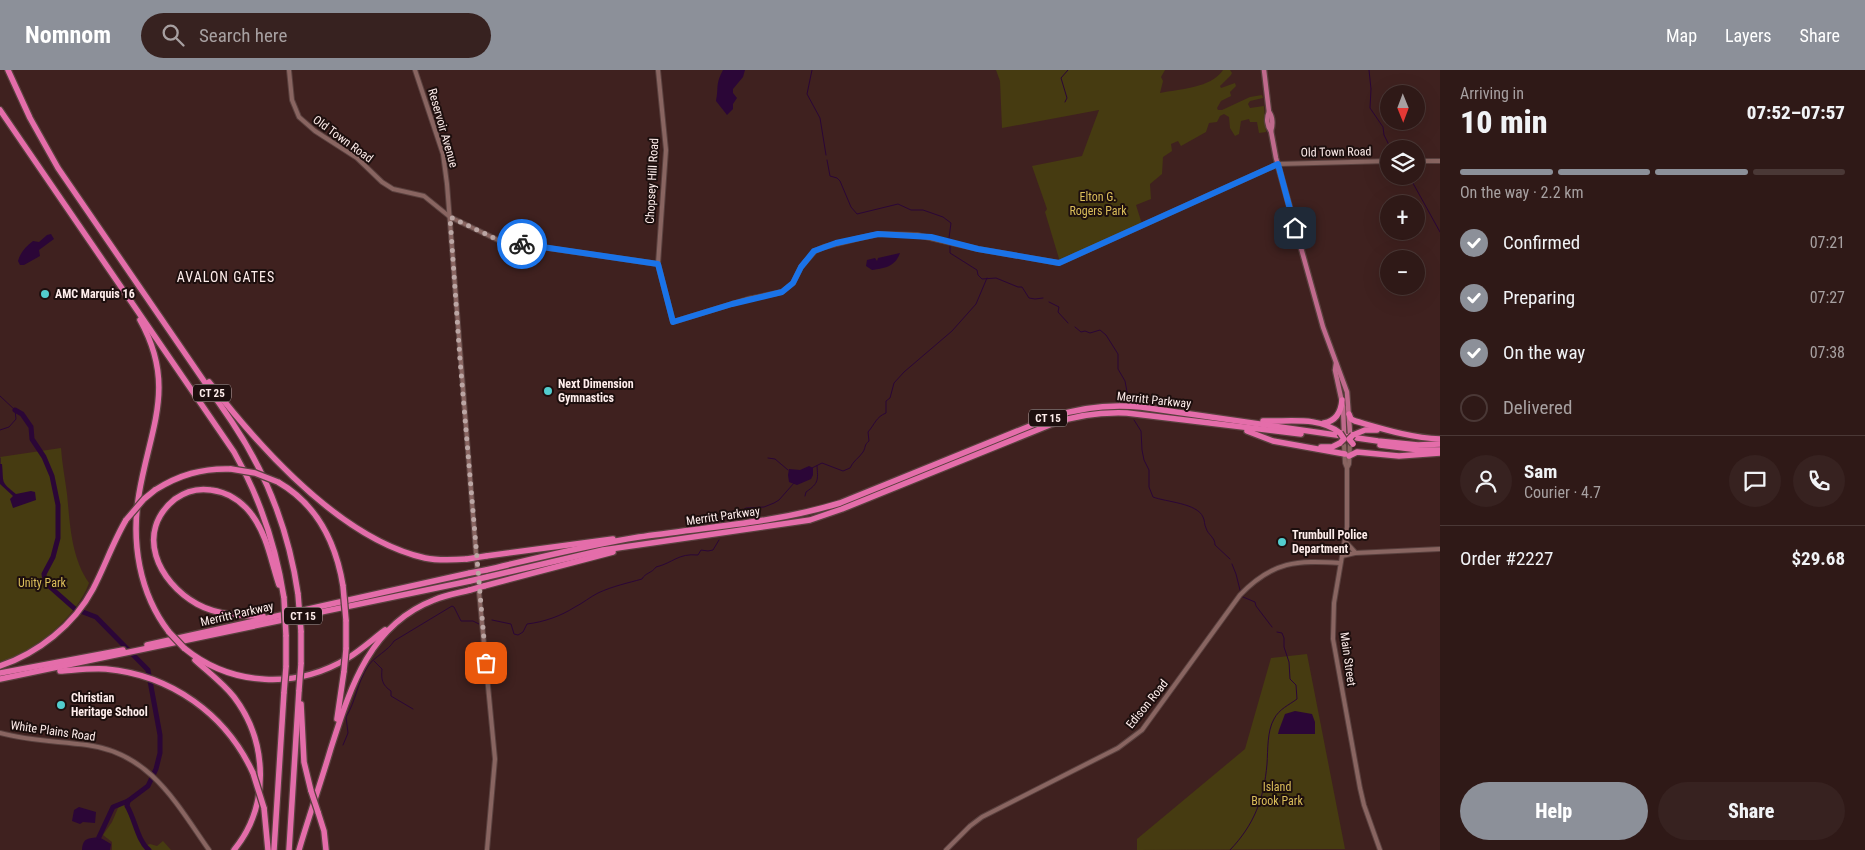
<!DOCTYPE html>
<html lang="en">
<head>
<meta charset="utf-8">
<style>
  body { margin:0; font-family:"Roboto Condensed",sans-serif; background:#372220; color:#f1f3f6; height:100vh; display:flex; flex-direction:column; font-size:19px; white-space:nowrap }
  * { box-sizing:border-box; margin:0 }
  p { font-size:16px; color:#a7a0a1 }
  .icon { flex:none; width:28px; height:28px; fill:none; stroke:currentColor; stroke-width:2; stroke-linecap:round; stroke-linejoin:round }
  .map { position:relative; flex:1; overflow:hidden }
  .details { display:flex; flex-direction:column; background:#2f1917; width:425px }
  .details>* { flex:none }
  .needle { width:32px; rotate:179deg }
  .buttons { position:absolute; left:1380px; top:15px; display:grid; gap:10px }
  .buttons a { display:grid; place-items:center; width:45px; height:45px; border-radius:50%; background:#2f1917; box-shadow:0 5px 20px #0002,0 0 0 1px #4a3836; font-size:25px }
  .pin { position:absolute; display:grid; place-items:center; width:42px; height:42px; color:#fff; margin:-21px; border-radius:10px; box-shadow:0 2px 8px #0006 }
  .courier { position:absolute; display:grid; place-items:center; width:50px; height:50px; margin:-25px; border:4px solid #1a73e8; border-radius:50%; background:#fff; color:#222; box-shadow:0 1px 6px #0007 }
  .summary em { font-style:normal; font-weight:800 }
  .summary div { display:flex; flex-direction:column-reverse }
  .summary { display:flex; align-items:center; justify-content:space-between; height:85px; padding:0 20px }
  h1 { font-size:32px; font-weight:800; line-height:38px }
  .bar { display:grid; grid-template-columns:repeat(4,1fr); gap:8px 5px; align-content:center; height:60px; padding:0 20px }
  .bar i { height:6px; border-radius:4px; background:#4a3836 }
  .bar .active { background:#8c9099 }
  .bar p { grid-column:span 4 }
  .line { display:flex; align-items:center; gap:12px; padding:0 20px; border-top:1px solid #4a3836 }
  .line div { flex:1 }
  .round { display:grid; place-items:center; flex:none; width:52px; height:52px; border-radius:26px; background:#372220 }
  ol { padding:0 20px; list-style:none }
  li { display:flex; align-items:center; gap:15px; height:55px }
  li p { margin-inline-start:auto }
  li .icon { padding:5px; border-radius:50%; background:#8c9099; color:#fff; stroke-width:4 }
  li:last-child { color:#a7a0a1 }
  li i { width:28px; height:28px; border:2px solid #4a3836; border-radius:50% }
  .action { display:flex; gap:10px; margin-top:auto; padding:10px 20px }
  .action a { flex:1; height:58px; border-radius:30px; background:#8c9099; color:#fff; font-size:20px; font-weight:800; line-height:58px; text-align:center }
  .action a+a { background:#372220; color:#f1f3f6 }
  header { display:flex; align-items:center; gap:30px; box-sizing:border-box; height:70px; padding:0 25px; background:#8c9099; color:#fff }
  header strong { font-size:24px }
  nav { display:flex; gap:28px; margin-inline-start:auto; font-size:18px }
  .search { width:350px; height:45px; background:#372220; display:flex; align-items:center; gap:12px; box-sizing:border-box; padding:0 18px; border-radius:28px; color:#a7a0a1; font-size:19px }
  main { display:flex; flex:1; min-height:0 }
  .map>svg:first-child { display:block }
  .green { fill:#463b11 }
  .water { fill:#2b0637 }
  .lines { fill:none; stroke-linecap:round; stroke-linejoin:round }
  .stream { stroke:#2b0637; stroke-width:1 }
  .river { stroke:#2b0637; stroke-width:5 }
  .tertiary-casing { stroke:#59403e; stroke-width:6 }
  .secondary-casing { stroke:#59403e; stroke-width:6 }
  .primary-casing { stroke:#59403e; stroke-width:7 }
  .motorway-casing { stroke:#59403e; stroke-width:8 }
  .tertiary { stroke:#896561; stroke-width:4 }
  .secondary { stroke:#896561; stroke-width:4 }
  .primary { stroke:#c06a8d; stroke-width:4.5 }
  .motorway { stroke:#e46daa; stroke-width:5.5 }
  .motorway-bridge-casing { stroke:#59403e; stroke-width:8; stroke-linecap:butt }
  .motorway-bridge { stroke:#e46daa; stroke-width:5.5 }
  .done { stroke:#bba6a4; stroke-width:5; stroke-dasharray:0 9 }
  .route { stroke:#1a73e8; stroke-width:6 }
  .poi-dot { fill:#52cdce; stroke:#1d0f0e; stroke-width:2 }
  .labels { text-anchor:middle; stroke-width:4; stroke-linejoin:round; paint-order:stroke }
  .shield { fill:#1d0f0e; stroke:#baaaa9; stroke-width:1 }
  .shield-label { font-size:11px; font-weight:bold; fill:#feedeb }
  .street-label { font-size:12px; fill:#feedeb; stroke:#1d0f0e }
  .park-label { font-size:12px; fill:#dbbe5a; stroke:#1d0f0e }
  .poi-label { font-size:12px; font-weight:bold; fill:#feedeb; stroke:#1d0f0e; text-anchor:start }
  .neighbourhood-label { font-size:14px; letter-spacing:1px; fill:#feedeb; stroke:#1d0f0e }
</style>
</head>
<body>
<header>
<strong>Nomnom</strong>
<div class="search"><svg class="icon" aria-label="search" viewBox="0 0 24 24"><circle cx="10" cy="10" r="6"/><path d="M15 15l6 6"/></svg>Search here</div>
<nav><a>Map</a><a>Layers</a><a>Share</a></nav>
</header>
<main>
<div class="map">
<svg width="1440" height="780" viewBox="0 0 1440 780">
  <rect width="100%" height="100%" fill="#3f211f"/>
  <g class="green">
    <path d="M996 0H1165L1161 7 1163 11 1160 23C1180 19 1211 18 1223 0H1230L1232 3 1231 5 1220 16 1221 18 1235 13 1236 16 1230 22 1231 26 1221 31 1217 38 1218 40H1222L1250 27 1262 25 1263 28 1250 31 1248 34 1250 38 1264 36 1266 62 1259 63 1257 52H1250L1249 49 1241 51 1239 64 1235 66 1230 58 1229 47 1224 44 1220 46 1217 52 1209 53 1206 62 1181 76 1178 71 1171 74 1172 81 1163 87 1162 104 1150 114 1151 129 1136 135 1142 154 1060 192 1045 142 1047 139 1032 96 1082 86 1099 40 1002 58 1000 11Z"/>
    <path d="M61 378C62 393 65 409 67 424 70 454 71 487 89 513 77 547 34 582 0 592V387Z"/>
    <polygon points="1307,584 1345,779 1137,780 1137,769 1245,679 1271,588"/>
    <polygon points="124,734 143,771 147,775 150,774 157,776 163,771 171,780 112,780 112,772 103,765 112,752 118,738"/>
  </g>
  <g class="water">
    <path d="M723 0H745L743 7 733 19V23L737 28 733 34V39L727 45 716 31C719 17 715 15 723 0Z"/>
    <path d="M51 164 54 169 39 180 40 186 24 195H20L18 191C20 183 26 176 33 171L39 172 47 165Z"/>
    <path d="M900 183C895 197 885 198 872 200L866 196 867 190 875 188 877 191 878 188Z"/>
    <path d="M0 394H2C4 414 0 411 16 424L31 421 35 422 36 430 13 438 10 429 13 426 0 414Z"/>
    <polygon points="809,396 813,398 813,405 811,409 797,415 789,412 788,405 789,399 800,400"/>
    <polygon points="1295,641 1312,644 1315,652 1315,664 1278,664 1279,660 1285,644"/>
    <polygon points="79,737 96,742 95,753 83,752 80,754 72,751 74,740"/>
    <path d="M99 767 111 774 110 780H82C83 767 88 769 99 767Z"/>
  </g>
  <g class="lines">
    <g class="stream">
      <polyline points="812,0 807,24 820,48 826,85"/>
      <polyline points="1369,0 1371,19 1370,38 1383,57 1384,65 1391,79"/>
      <polyline points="1065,32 1067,28 1061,8 1068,0"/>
      <polyline points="827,90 830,106 837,108 840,111 851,137 857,144 898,134 911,140 923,140 943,147 951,153 949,168"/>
      <polyline points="1409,106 1440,162"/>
      <polyline points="950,176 950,183 977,200 978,205 982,209 996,208 1018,217 1022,217 1029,228 1035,229 1043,228"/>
      <polyline points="1049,232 1059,237 1058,242 1068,253"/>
      <polyline points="1075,257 1081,262 1085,261 1090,263 1100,260 1106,265 1118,284 1118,299 1125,311 1128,327"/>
      <polyline points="0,326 15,340 16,349 9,357 0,360"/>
      <path d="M1134 350 1141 361 1142 380 1144 390 1149 400V417L1153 427C1166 432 1197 433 1203 447 1205 451 1204 454 1206 458 1208 465 1215 467 1215 475L1230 489"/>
      <polyline points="0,388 0,394"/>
      <polyline points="768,388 775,389 788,400"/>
      <path d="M812 398 822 393 843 401 850 398C853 391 859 388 863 382 866 377 864 375 869 371L868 362C875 354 876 347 886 343V331L890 328 894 313 904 302 952 261 976 234 987 208"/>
      <path d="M805 426 806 422C819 413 818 410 817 396"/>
      <polyline points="717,451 732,446 746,438 764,437 774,433 779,430 794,413"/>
      <polyline points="1232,494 1236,504 1240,520"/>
      <polyline points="1243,527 1255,532 1256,536 1272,557"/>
      <path d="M492 550 511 554 514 564 518 565 523 562 527 554C544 552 561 546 575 537 583 533 590 527 598 523 613 516 628 513 642 509 645 503 652 503 656 497 673 493 678 483 698 485L701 480 708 481 713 480 719 470"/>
      <path d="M374 591 382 599C381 609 382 615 391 621V626L413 639"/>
      <path d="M343 675 348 663 346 647C356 631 357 613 368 596 375 586 388 581 394 571L452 536 454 537 461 551H473L479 554"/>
      <path d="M1230 780C1254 755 1264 729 1267 694 1268 680 1267 661 1274 649 1279 639 1289 635 1297 629L1296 615 1290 609 1289 592 1284 577V568L1282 563 1277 562"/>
    </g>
    <g class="river">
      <polyline points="15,340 22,344 31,357 32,369 44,387 52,406 58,435 58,468 53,487 44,504 45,511 49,516 75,539 96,547 148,600 160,665 160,683 156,699 148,716 128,731 113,737 99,767"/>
      <path d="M128 731 127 736C135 749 138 772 149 780"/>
    </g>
    <g class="tertiary-casing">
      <g id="tertiary">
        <polyline points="658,194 666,80 658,0"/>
        <polyline points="1345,471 1355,482"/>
        <polyline points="1342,486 1355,483 1440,479"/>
        <path d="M946 780 970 756 982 747 1118 678 1142 660 1240 525C1273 491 1297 490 1340 493"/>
      </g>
    </g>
    <g class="secondary-casing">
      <g id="secondary">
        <polyline points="289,0 292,30 299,47 315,61 357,88 382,112 393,119 424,126 450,147 500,171 658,194 673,252 748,229 782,222 793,213 801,197 815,181 824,177 860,168 879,164 917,165 978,179 1059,193 1278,94 1389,91"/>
        <polyline points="415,0 443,84 447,114 479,522 495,689 487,780"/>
        <polyline points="1416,91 1440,91"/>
        <polyline points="1344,375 1345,393 1347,398 1347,457 1334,533 1333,569 1360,718 1364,735 1380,780"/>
        <polyline points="1347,398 1349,394 1350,374"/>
        <path d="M0 663C29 671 57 671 87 675 150 683 176 733 209 780"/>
      </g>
    </g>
    <g class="primary-casing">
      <g id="primary">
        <path d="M1264 0 1269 42C1273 47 1273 55 1271 61"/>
        <path d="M1269 42C1266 48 1267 56 1271 61L1276 88 1323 257 1347 322 1350 363"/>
        <polyline points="1336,293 1335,300 1343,337 1344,363"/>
      </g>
    </g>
    <g class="motorway-casing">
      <g id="motorway">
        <path d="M8 0 30 48 58 98 232 352C267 404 289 462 298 524"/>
        <path d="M0 40 234 382C260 428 276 476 284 528"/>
        <path d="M140 250C177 316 150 358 139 424 131 472 139 523 169 562"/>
        <path d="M209 312C260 378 340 469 425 488 439 491 453 490 467 489"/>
        <path d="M1349 344 1351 349 1355 351C1383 359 1411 368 1440 369"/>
        <path d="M1263 351C1289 352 1319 346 1340 363"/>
        <path d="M1324 353C1336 351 1341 342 1342 330"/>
        <polyline points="1247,361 1273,371 1345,384"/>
        <polyline points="1353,365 1365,360 1377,360"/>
        <polyline points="1380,375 1419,380 1440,380"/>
        <polyline points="1321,377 1332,377 1340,373"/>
        <polyline points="1349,386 1357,382 1399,386 1440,383"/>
        <path d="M278 412C318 435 336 473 343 516"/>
        <path d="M155 420C179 405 202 398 231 399"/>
        <polyline points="486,486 613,469"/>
        <path d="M486 500C537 488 588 475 639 467 706 457 775 453 840 433L1052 347C1082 337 1109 334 1141 337L1378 371 1418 375 1440 374"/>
        <path d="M487 507 603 480 810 450 842 439 1052 354C1077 345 1101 342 1127 343L1301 364"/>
        <polyline points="484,516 613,482"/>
        <path d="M263 546C241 546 217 545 197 534 158 512 134 462 175 429 186 421 198 418 211 420 227 422 242 431 252 445 267 465 271 491 279 515"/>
        <polyline points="147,575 470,503"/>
        <path d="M184 578C232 617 297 619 348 588 361 580 373 569 385 560"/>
        <polyline points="346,579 346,550"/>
        <path d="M195 590C208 602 223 613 234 627 268 672 270 736 234 780"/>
        <polyline points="301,594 301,561"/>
        <path d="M0 596C38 583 74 555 93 519 105 496 113 472 126 450"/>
        <polyline points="286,597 286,565"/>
        <path d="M60 601C75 600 91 598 106 599 171 605 226 644 253 703"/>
        <polyline points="0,603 123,580"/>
        <polyline points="0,609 470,511"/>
        <polyline points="301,634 304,692 311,721"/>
        <polyline points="337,649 344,601"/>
        <polyline points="264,738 268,780"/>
        <polyline points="318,742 324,761 326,780"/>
        <polyline points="274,780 284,622"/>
        <polyline points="289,780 299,620"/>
        <path d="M299 780C309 746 321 712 331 678 350 619 369 555 434 530 445 525 458 523 470 520"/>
      </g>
    </g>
    <use href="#tertiary" class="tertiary"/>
    <use href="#secondary" class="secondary"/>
    <use href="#primary" class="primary"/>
    <use href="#motorway" class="motorway"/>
    <g class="motorway-bridge-casing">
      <g id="motorway-bridge">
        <polyline points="1340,363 1344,369 1340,373"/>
        <polyline points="1353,365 1349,369 1353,374"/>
        <polyline points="231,399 255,403 278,412"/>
        <polyline points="126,450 144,429 155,420"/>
        <polyline points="467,489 486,486"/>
        <polyline points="470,503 486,500"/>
        <polyline points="470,511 487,507"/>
        <polyline points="343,516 346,550"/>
        <polyline points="470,520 484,516"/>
        <polyline points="298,524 301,561"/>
        <polyline points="284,528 286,565"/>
        <polyline points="169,562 184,578"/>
        <polyline points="344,601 346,579"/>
        <polyline points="299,620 301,594"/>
        <polyline points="284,622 286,597"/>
        <polyline points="253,703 264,738"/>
        <polyline points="311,721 318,742"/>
      </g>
    </g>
    <use href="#motorway-bridge" class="motorway-bridge"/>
  </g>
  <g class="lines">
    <polyline class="done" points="486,593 460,290 450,147 494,168 522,174"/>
    <polyline class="route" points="522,174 658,194 673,252 732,234 782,222 793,213 801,197 814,181 836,173 878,164 931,167 978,179 1059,193 1278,94 1295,158"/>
  </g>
  <g class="poi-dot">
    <circle cx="45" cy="224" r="5"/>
    <circle cx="548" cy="321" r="5"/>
    <circle cx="1282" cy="472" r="5"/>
    <circle cx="61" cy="635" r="5"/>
  </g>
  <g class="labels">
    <g class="shield">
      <rect x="193" y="314.5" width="38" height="17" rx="4"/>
      <rect x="1029" y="339.5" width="38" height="17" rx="4"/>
      <rect x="284" y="537.5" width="38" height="17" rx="4"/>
    </g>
    <g class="shield-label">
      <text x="212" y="327">CT 25</text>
      <text x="1048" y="352">CT 15</text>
      <text x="303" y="550">CT 15</text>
    </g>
    <g class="street-label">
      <text transform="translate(443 58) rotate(74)" y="4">Reservoir Avenue</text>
      <text transform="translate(343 69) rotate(36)" y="4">Old Town Road</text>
      <text transform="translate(1336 82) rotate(-1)" y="4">Old Town Road</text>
      <text transform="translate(652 111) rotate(-87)" y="4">Chopsey Hill Road</text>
      <text transform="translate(1154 330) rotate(6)" y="4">Merritt Parkway</text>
      <text transform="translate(723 446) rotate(-8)" y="4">Merritt Parkway</text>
      <text transform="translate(237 544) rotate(-13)" y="4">Merritt Parkway</text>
      <text transform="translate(1348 589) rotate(82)" y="4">Main Street</text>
      <text transform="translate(1147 634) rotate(-51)" y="4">Edison Road</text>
      <text transform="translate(53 661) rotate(8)" y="4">White Plains Road</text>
    </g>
    <g class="park-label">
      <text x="1098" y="131">Elton G.<tspan x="1098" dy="14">Rogers Park</tspan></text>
      <text x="42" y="517">Unity Park</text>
      <text x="1277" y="721">Island<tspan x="1277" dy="14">Brook Park</tspan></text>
    </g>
    <g class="poi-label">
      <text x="55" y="228">AMC Marquis 16</text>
      <text x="558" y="318">Next Dimension<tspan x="558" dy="14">Gymnastics</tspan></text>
      <text x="1292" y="469">Trumbull Police<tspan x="1292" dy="14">Department</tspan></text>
      <text x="71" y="632">Christian<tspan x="71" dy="14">Heritage School</tspan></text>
    </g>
    <g class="neighbourhood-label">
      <text x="226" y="212">AVALON GATES</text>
    </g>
  </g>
</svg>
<div class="buttons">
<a><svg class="needle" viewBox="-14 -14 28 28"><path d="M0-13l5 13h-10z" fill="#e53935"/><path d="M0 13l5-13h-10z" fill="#a7a0a1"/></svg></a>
<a><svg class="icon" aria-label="layers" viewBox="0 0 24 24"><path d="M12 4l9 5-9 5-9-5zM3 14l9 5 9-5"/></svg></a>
<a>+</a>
<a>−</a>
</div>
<div class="pin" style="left:486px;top:593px;background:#ea580c"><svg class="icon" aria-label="bag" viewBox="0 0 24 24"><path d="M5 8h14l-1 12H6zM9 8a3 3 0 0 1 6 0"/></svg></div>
<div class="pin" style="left:1295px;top:158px;background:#1f2937"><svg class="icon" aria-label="home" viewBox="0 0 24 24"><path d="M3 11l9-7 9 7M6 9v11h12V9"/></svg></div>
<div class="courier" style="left:522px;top:174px"><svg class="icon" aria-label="bike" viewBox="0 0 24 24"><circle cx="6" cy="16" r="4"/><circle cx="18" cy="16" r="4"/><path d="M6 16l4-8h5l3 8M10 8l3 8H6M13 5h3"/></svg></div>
</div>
<section class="details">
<div class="summary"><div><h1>10 min</h1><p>Arriving in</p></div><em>07:52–07:57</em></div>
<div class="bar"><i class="active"></i><i class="active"></i><i class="active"></i><i></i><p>On the way · 2.2 km</p></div>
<ol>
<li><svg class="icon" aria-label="check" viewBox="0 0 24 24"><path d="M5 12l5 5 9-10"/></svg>Confirmed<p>07:21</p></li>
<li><svg class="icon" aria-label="check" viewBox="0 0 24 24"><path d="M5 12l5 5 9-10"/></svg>Preparing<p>07:27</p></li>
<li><svg class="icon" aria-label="check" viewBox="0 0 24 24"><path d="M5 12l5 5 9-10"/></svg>On the way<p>07:38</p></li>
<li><i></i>Delivered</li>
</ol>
<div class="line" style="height:90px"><a class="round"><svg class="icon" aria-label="person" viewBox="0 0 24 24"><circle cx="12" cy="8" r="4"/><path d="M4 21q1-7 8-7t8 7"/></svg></a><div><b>Sam</b><p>Courier · 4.7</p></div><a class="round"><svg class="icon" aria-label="chat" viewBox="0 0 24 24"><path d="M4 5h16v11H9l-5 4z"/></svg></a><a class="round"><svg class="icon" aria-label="phone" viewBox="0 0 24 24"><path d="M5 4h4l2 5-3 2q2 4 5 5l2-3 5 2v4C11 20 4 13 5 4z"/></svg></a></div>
<div class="line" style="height:65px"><div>Order #2227</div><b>$29.68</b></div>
<div class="action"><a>Help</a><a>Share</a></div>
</section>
</main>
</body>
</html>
